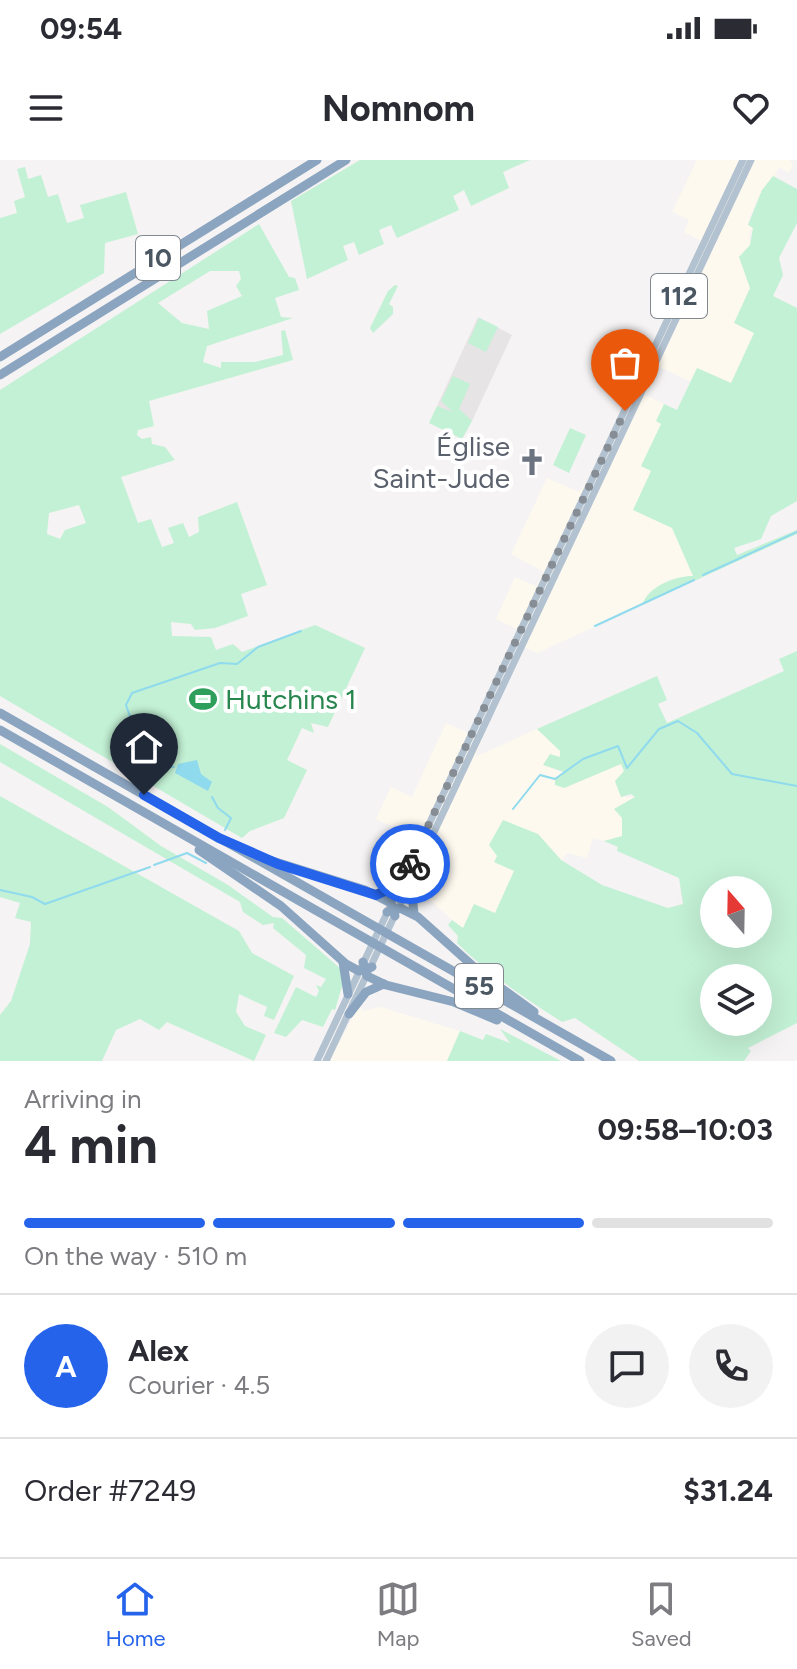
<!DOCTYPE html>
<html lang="en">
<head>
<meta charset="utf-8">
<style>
  body { margin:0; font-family:Figtree,sans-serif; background:#f2f2f3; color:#2b2b33; height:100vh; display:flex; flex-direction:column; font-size:30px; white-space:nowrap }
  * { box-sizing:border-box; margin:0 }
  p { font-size:26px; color:#7c7c81 }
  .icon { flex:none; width:44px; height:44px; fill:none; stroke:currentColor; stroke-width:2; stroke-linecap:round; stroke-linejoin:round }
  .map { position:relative; height:901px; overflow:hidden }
  .side { display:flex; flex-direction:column; background:#fff; flex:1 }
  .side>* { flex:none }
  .needle { width:52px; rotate:340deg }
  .buttons { position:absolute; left:700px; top:716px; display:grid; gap:16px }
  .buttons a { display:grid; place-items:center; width:72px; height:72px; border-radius:50%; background:#fff; box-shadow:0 8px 32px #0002; font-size:40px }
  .pin { position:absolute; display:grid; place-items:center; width:68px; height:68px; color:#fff; margin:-82px -34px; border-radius:50% 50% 50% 0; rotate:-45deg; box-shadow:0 0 8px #0007 }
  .pin .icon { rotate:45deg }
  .courier { position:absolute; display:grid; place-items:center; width:80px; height:80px; margin:-40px; border:6px solid #2563eb; border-radius:50%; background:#fff; color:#222; box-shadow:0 2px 10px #0007 }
  .overview em { font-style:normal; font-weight:700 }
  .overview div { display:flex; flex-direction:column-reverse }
  .overview { display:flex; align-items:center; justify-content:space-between; height:136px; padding:0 24px }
  h1 { font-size:52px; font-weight:700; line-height:60px }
  .bar { display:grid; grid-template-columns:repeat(4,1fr); gap:12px 8px; align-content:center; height:96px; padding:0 24px }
  .bar i { height:10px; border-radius:6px; background:#e1e1e2 }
  .bar .on { background:#2563eb }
  .bar p { grid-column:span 4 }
  .line { display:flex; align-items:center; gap:20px; padding:0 24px; border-top:2px solid #e1e1e2 }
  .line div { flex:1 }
  .round { display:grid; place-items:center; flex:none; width:84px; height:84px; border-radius:42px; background:#f2f2f3 }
  .status { display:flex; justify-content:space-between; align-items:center; height:56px; padding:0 40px; background:#fff; direction:ltr }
  .status svg { height:22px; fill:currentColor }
  header { display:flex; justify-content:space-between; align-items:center; height:104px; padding:0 24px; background:#fff; font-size:36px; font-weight:700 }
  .tab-bar { display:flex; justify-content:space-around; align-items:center; height:112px; border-top:2px solid #e1e1e2; background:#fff; font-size:22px; color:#7c7c81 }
  .tab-bar a { display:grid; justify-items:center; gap:4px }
  .tab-bar .on { color:#2563eb }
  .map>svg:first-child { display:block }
  .commercial { fill:#fdf9ef }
  .education { fill:#e6e4e5 }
  .green { fill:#c3f1d5; fill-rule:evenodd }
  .water { fill:#90daee }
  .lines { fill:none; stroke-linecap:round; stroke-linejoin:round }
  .stream { stroke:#90daee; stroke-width:2 }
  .major { stroke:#b3c2d1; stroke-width:7 }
  .highway { stroke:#8ba5c1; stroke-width:9 }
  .done { stroke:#868d94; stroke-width:8; stroke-dasharray:0 14.4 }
  .route { stroke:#2563eb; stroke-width:10 }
  .labels { text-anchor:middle; stroke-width:8; stroke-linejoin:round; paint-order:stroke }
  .shield { fill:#fff; stroke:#808990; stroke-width:2 }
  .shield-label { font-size:26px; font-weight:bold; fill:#4a5661 }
  .worship-label { font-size:28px; fill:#5b616d; stroke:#fff; text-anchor:end }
  .leisure-label { font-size:28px; fill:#27864d; stroke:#fff; text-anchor:start }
</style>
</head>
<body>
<div class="status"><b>09:54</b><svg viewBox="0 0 49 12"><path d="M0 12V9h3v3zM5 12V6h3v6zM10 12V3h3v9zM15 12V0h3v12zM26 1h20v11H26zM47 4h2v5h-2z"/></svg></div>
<header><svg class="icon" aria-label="menu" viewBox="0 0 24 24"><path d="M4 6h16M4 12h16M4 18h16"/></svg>Nomnom<svg class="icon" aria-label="heart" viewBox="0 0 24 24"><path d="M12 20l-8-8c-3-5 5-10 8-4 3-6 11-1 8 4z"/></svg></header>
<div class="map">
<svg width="797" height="901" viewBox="0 0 797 901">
  <rect width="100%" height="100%" fill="#f5f3f3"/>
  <g class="commercial">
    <polygon points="697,0 790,0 793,5 789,13 779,7 771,23 762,30 750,56 748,65 753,67 749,74 750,85 739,97 750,128 755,173 731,223 698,208 691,222 658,206 645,235 664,244 656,261 662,264 642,306 651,311 695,421 690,416 670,419 648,433 642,445 537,493 511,481 517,469 496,459 515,417 536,426 544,412 511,394 547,318 579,332 588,320 701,81 684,72 689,60 672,52"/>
    <polygon points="446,563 482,579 475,597 537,569 561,591 560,597 544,605 564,613 565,628 621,604 624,611 615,622 621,637 635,637 614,649 622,658 622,676 604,681 593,678 587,698 567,693 562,700 538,674 514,711 495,753 462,769 428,738 436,721 421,715 423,708 387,690 397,669 376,659 391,627 412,637"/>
    <polygon points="360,844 362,851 381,847 460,871 447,901 329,901"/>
  </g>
  <polygon class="education" points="478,157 512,175 472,261 437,246"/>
  <g class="green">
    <polygon points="360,0 530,0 503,12 509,28 471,46 464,30 453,36 459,50 397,78 391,65 379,70 384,84 359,95 354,82 343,86 348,100 307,119 291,41"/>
    <polygon points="25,7 28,19 41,15 48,37 58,34 67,63 84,58 80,45 126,32 138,74 105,83 104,113 0,174 0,58 17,53 14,41 25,37 17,9"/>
    <path d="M773 16 797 29V63L779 98 783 115 773 136 797 148V341L771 356 761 379 734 388 737 395 797 370V374L642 445C649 426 675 416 693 416L672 368 633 350 651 311 641 306 661 264 656 261 664 244 677 250 697 208 731 223 754 173 734 163 750 128 739 97 750 85 753 68 748 65 762 30Z"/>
    <path d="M259 64 289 117 295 118 299 130 275 138 281 157 293 158 207 186 203 202 221 208V202H255L283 195 281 171 285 170 293 200 149 241 154 266 138 270 137 275 142 279 151 277 152 284 165 287 175 300 121 317 138 363 151 359 162 387 174 383 168 368 183 363 189 377 199 372 198 357 237 342 267 425 241 434 248 456 215 468 195 470 191 464 171 462 172 476 211 477 216 490 233 484 242 492 315 465 365 488 328 567 311 563 314 573 302 568 287 600 307 610 284 658 250 671 242 678 0 536V230ZM210 111H239L241 119 236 126 242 136 207 151 209 169 182 163 158 143ZM79 345 86 363 65 370 60 379 47 374 49 353Z"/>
    <polygon points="395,125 398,126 389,144 393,147 393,154 373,173 370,168 388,131"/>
    <polygon points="479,158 498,167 486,192 468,183"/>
    <polygon points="453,216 470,224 459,249 472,261 462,279 429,263 437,246 453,252 441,241"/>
    <polygon points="570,268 586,275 569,313 553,305"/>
    <path d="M797 491V863L748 888 751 891 744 901H639L575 858 562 862C525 838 488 814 457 783L458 776 448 765 452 760 463 768 474 744 495 753 514 711 494 702 497 696 489 685 503 660 538 674 561 700 602 725 668 748 683 744 679 718 617 691 618 687 604 681 622 676V658L614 649 635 637 631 634 621 637 615 621 624 611 621 604 564 628 555 625V619L564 612 543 605 550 594 560 597V591L537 569 657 516 667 540 658 544 667 563 784 511 779 499ZM758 730V774H714V730ZM758 818V862H714V818Z"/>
    <polygon points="0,584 108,647 161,686 228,725 273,757 282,758 341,809 343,823 335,850 332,849 323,867 302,860 286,877 274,873 296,827 316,837 319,831 316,825 321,827 326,819 304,808 306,795 273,768 274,763 263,765 243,752 240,742 0,602"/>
    <polygon points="0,636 239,771 252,793 294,816 274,860 264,856 267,847 239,834 236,852 245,866 266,875 254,901 167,862 159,870 140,859 116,870 102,901 0,901 0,855 11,841 30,784 31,762 15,758 20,743 0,737"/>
    <polygon points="500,869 561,901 447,901 460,871 483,880 486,874 510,883"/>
  </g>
  <polygon class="water" points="197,600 201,614 212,622 208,631 175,613 178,604"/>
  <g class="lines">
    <g class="stream">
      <polyline points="703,415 797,372"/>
      <polyline points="595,466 694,420"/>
      <polyline points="174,607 157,606 144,598 126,545 132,533 220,503 237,504 258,487 301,471"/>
      <polyline points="212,637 218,648 231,658 225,670"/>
      <polyline points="513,649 540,615 555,619 583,599 618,586 627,608 659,569 678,561 697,573 732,614 797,626"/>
      <polyline points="154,705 187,693 206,703"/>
      <polyline points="0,730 32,737 45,744 150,707"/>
    </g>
    <g class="major">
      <polyline points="317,901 743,0"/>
      <polyline points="326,901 751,0"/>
    </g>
    <g class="highway">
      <polyline points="0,197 317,0"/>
      <polyline points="0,215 346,0"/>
      <polyline points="0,553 611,901"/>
      <polyline points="0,570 580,901"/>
      <polyline points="199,690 281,746 346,804 359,811 372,807"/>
      <polyline points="266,699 365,730 391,743 395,756"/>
      <polyline points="411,724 414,754"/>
      <polyline points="376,735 400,724"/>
      <polyline points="387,752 400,748 418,757 483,815 534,852"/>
      <polyline points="343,802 348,834"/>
      <polyline points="363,802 367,816 386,825 454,842 497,860"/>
      <polyline points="349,854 366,832 384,824"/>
    </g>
  </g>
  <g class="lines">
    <polyline class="done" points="410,704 625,251"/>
    <polyline class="route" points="144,635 219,678 278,704 376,735 400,724 410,704"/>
  </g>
  <defs>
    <g id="church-bare" transform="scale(2.16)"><path d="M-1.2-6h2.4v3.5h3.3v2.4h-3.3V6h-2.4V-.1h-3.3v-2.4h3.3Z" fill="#6b7280" stroke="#fff" stroke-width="2.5" paint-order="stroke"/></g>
    <g id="stadium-bare" transform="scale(2.16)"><path d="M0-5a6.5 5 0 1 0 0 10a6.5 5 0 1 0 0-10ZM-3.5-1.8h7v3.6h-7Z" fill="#2e9e5b" stroke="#fff" stroke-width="2.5" paint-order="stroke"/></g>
  </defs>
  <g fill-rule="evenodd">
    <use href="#church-bare" x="532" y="302"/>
    <use href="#stadium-bare" x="203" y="539"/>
  </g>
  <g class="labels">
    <g class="shield">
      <rect x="136" y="76" width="44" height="44" rx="6"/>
      <rect x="651" y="114" width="56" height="44" rx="6"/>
      <rect x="455" y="804" width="48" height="44" rx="6"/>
    </g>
    <g class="shield-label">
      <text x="158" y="107">10</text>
      <text x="679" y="145">112</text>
      <text x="479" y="835">55</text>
    </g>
    <g class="worship-label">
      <text x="510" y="296">Église<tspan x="510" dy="32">Saint-Jude</tspan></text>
    </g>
    <g class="leisure-label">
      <text x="225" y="549">Hutchins 1</text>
    </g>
  </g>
</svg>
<div class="buttons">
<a><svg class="needle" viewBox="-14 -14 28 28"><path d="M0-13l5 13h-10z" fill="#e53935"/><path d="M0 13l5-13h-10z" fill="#7c7c81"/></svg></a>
<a><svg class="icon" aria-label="layers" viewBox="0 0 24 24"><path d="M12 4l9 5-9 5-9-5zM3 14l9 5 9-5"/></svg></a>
</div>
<div class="pin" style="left:625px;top:251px;background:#ea580c"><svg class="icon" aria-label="bag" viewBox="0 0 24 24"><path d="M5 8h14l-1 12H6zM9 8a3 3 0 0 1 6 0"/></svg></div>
<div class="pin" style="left:144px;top:635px;background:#1f2937"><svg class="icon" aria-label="home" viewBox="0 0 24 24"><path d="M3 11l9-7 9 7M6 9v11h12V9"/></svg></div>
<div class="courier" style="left:410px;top:704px"><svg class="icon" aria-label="bike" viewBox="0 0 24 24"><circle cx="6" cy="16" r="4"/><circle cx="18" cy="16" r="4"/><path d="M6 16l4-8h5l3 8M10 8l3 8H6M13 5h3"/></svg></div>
</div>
<section class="side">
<div class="overview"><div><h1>4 min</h1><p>Arriving in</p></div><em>09:58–10:03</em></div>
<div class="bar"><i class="on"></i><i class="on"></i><i class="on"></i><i></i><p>On the way · 510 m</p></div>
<div class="line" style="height:144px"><b class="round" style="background:#2563eb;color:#fff">A</b><div><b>Alex</b><p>Courier · 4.5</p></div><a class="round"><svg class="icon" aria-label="chat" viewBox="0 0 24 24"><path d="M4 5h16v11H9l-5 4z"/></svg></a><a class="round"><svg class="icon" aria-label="phone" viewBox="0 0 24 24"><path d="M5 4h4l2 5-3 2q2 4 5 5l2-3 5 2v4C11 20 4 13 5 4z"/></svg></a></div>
<div class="line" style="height:104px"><div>Order #7249</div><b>$31.24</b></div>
</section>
<nav class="tab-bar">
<a class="on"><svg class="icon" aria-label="home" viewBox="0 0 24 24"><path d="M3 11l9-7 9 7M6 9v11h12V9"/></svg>Home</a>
<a><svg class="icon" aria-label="map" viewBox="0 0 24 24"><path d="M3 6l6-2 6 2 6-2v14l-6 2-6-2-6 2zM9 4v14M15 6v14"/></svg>Map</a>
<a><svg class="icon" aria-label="saved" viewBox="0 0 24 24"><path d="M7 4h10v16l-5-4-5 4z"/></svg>Saved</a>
</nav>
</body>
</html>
